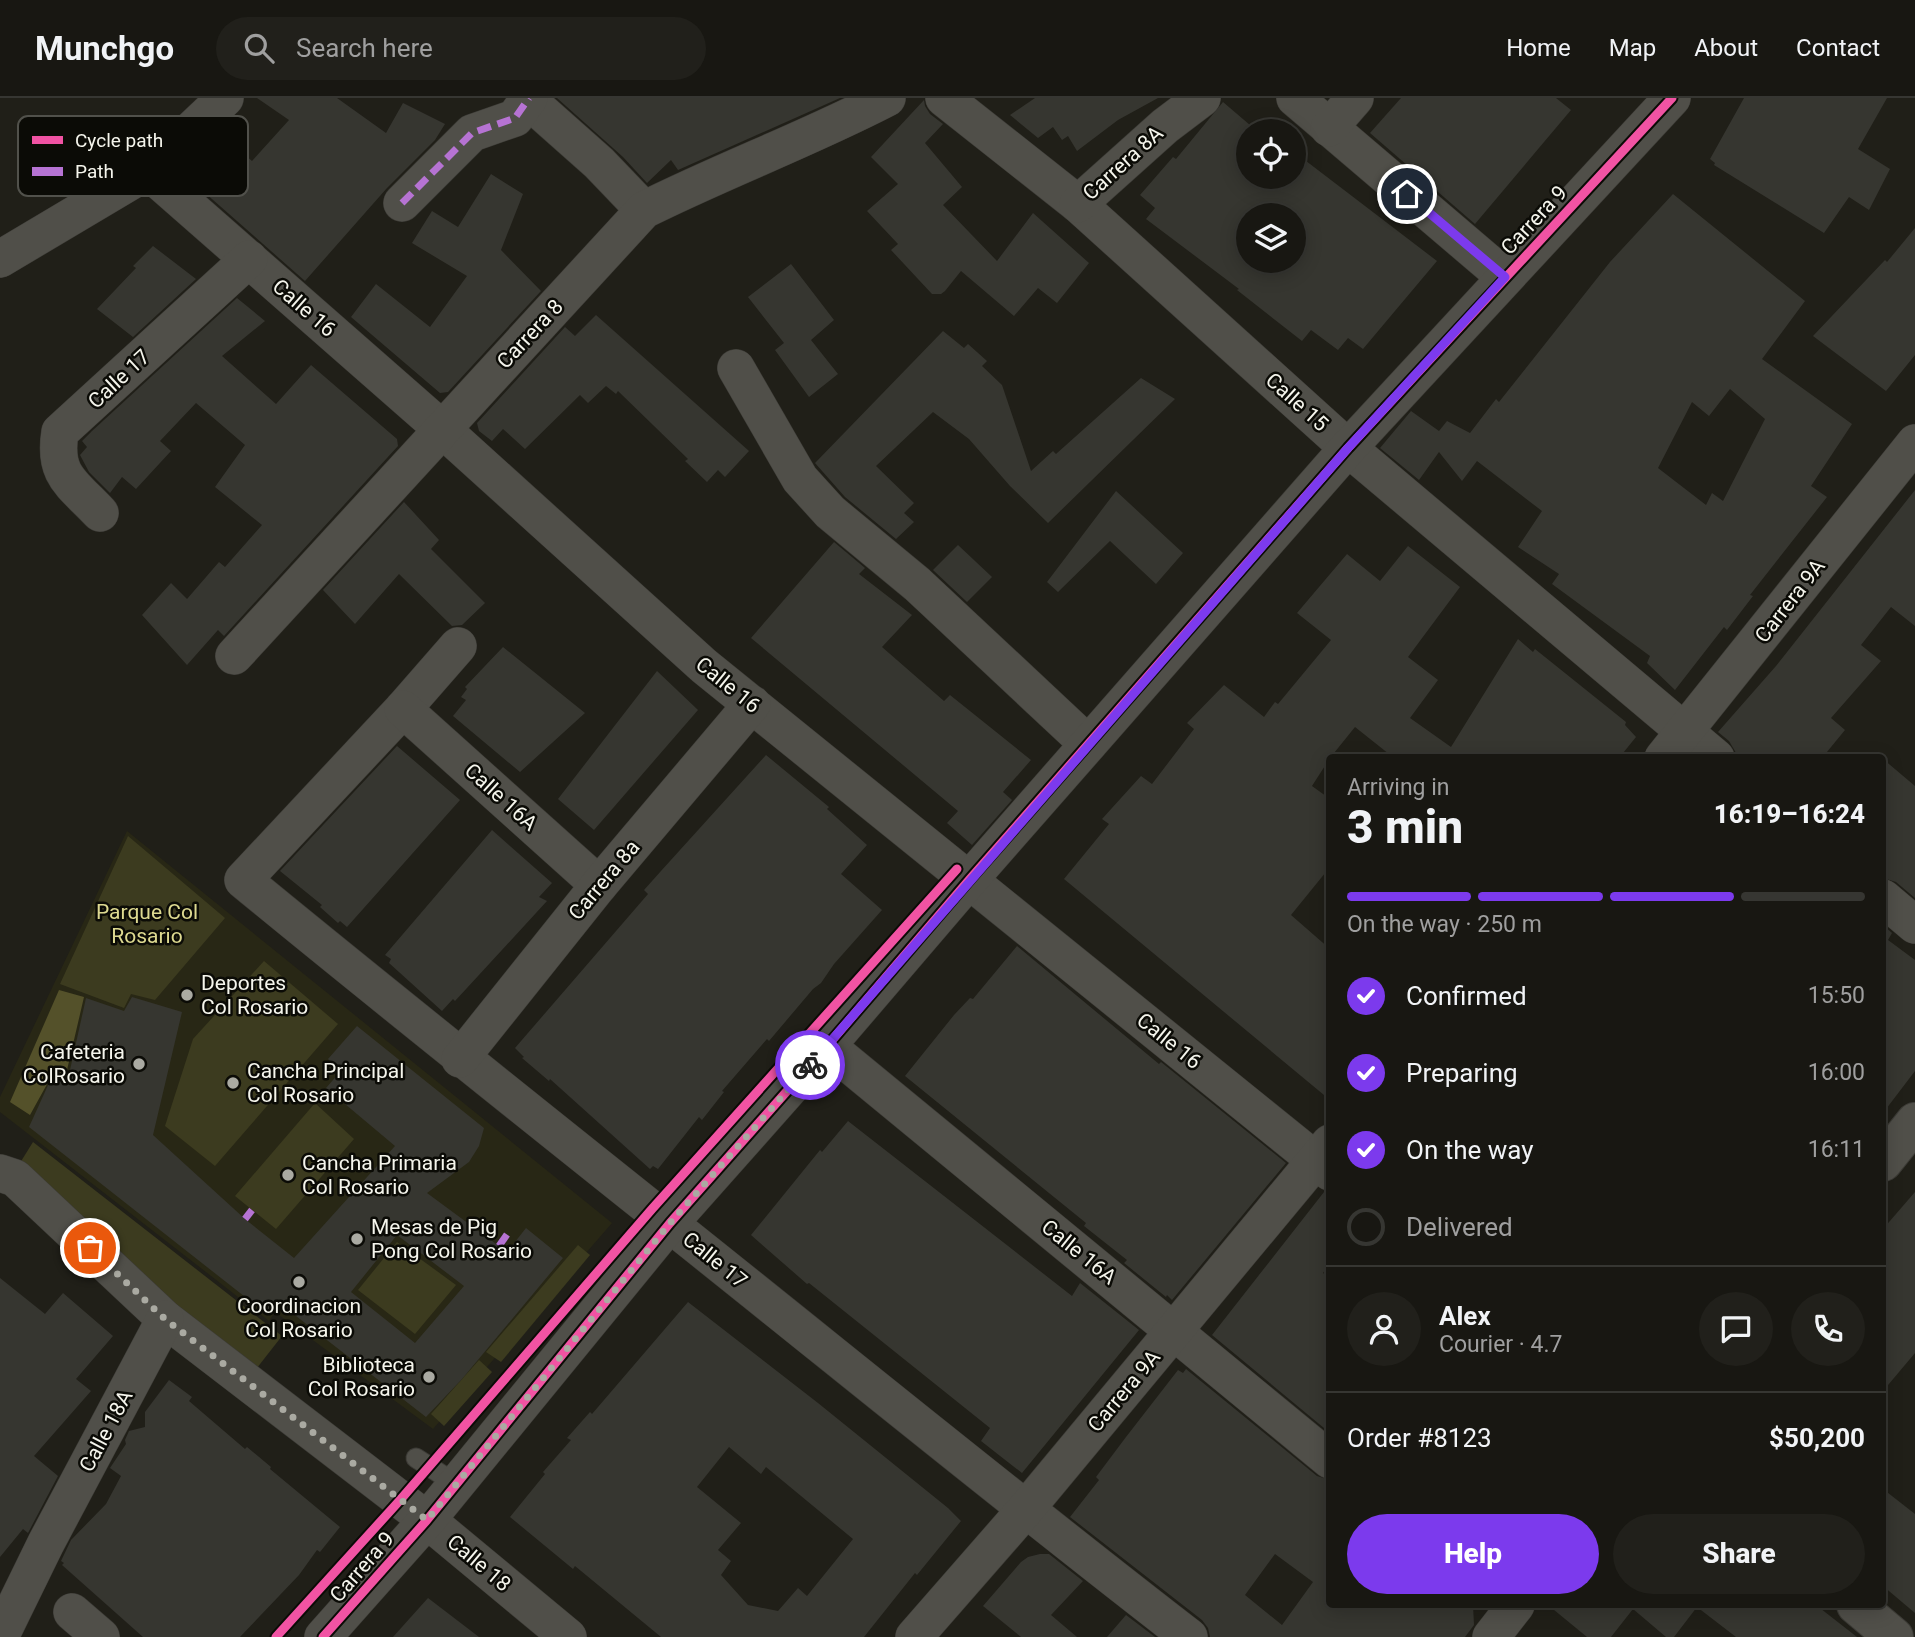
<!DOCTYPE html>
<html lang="en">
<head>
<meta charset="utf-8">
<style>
  body { margin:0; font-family:Roboto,sans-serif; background:#21201b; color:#f1f3f6; height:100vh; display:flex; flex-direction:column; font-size:26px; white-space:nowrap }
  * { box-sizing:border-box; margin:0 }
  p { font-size:23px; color:#9f9f9f }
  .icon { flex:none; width:38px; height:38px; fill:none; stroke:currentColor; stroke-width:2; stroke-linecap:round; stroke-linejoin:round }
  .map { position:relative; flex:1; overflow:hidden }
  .details { position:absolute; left:1326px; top:656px; width:560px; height:854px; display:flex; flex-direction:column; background:#181712; border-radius:7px; box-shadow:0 4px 18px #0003,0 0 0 2px #363632 }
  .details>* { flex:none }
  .fabs { position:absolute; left:1236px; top:21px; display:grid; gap:14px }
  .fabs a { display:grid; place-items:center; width:70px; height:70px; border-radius:50%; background:#181712; box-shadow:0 4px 18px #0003,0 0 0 2px #363632; font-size:35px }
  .pin { position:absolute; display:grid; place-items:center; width:60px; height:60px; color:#fff; margin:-30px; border:4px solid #fff; border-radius:50%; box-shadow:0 2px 7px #0007 }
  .courier { position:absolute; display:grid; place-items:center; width:70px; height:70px; margin:-35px; border:5px solid #7c3aed; border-radius:50%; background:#fff; color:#222; box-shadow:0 2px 9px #0007 }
  .summary em { font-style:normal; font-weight:800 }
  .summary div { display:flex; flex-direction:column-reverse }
  .summary { display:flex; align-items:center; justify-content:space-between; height:119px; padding:0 21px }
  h1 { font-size:46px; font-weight:800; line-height:52px }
  .bar { display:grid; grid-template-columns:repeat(4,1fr); gap:10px 7px; align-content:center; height:84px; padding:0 21px }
  .bar i { height:9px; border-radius:5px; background:#363632 }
  .bar .current { background:#7c3aed }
  .bar p { grid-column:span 4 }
  .line { display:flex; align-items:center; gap:18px; padding:0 21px; border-top:2px solid #363632 }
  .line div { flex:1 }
  .round { display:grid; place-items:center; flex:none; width:74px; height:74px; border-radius:37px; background:#21201b }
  ol { padding:0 21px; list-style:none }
  li { display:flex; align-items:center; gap:21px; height:77px }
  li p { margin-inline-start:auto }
  li .icon { padding:7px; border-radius:50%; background:#7c3aed; color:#fff; stroke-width:4 }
  li:last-child { color:#9f9f9f }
  li i { width:38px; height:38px; border:4px solid #363632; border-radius:50% }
  .action { display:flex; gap:14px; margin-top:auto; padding:14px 21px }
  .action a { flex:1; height:80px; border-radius:42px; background:#7c3aed; color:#fff; font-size:28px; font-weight:800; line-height:80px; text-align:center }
  .action a+a { background:#21201b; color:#f1f3f6 }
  header { display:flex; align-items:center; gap:42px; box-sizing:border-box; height:98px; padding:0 35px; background:#181712; border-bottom:2px solid #363632 }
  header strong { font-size:33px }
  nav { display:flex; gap:38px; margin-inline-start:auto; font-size:24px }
  .search { width:490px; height:63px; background:#21201b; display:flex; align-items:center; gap:18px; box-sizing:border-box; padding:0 24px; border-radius:38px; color:#9f9f9f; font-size:26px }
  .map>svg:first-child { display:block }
  .built { fill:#282715 }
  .green { fill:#3c3b1f }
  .forest { fill:#54512a }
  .building { fill:#363630; fill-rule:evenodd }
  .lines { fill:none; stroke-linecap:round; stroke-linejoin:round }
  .lane-casing { stroke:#3c3b36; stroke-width:21 }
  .street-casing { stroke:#3c3b36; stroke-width:38 }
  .secondary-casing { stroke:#3c3b36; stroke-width:40 }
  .lane { stroke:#504f49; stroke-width:19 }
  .street { stroke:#504f49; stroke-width:37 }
  .secondary { stroke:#504f49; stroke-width:38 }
  .quiet { stroke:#b673d3; stroke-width:7; stroke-dasharray:14 7; stroke-linecap:butt }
  .cycleway-casing { stroke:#0b0b06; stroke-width:13 }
  .cycleway { stroke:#f153a3; stroke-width:9 }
  .done { stroke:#aaaaa2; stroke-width:7; stroke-dasharray:0 12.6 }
  .route { stroke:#7c3aed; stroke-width:9 }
  .poi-dot { fill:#aaaaa2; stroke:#0b0b06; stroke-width:2.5 }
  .labels { text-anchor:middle; stroke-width:5; stroke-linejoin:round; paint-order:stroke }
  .street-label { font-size:21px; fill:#f5f5ec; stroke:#0b0b06 }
  .park-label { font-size:21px; fill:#ddd990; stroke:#0b0b06 }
  .poi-label { font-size:21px; fill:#f5f5ec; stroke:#0b0b06; text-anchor:start }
  .key { fill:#0b0b06; stroke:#51514b; stroke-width:2 }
  .key-label { font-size:19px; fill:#f5f5ec }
</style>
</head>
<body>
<header>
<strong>Munchgo</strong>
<div class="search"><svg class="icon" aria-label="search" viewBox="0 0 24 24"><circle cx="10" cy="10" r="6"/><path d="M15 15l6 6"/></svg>Search here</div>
<nav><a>Home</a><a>Map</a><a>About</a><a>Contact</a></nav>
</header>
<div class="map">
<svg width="1915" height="1539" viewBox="0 0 1915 1539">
  <rect width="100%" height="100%" fill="#201f18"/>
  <polygon class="built" points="127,733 612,1125 433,1331 275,1214 269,1223 0,1014 0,999"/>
  <g class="green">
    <polygon points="128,738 225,820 155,902 131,896 124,910 60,886"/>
    <polygon points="264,863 338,926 215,1068 165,1028 193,941"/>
    <polygon points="315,1005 354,1041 276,1131 235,1098"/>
    <polygon points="33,1044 282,1238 253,1275 15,1073"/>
    <polygon points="397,1144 456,1187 415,1236 358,1192"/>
    <polygon points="578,1147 590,1157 501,1264 486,1254"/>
    <polygon points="479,1262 492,1274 444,1328 431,1316"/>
  </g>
  <polygon class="forest" points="59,892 84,899 67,972 51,979 30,1017 10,1004"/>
  <g class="building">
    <polygon points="257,0 337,0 386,35 403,5 445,26 435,42 387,90 305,183 179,72 202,51 210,57 225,40 252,63 289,22"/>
    <polygon points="557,0 840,0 678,72 671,62 647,85 623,59"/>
    <polygon points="1035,0 1158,0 1118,22 1077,53 1068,38 1062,42 1053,29 1038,40 1010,17"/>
    <polygon points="1401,0 1556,0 1571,12 1475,126 1370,35"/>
    <polygon points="1744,0 1887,0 1858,51 1890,71 1869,112 1849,99 1824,135 1714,67 1715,65 1710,61"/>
    <polygon points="924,2 925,8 930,16 943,26 925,45 962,89 943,107 997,163 1033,115 1089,165 1057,205 1038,190 1014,218 961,173 945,193 941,196 932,196 891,152 898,146 867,113 898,86 871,59"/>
    <path d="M1223 4 1257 33H1248V79H1293V53L1437 163 1363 251 1348 240 1338 252 1311 232 1302 243 1237 192 1239 191 1146 121 1155 110 1140 97 1173 59 1176 61ZM1248 117H1293V163H1248Z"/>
    <polygon points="491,76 523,96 501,152 541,193 448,294 440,295 351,219 376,186 430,229 467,178 412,145 432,113 458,129"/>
    <path d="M1673 96 1805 203 1762 261 1852 326 1811 388 1827 399 1750 497 1753 498 1727 532 1724 529 1675 592 1647 565 1650 558 1552 486 1559 476 1518 449 1542 413 1477 363 1462 383 1439 354 1419 382 1380 350 1411 313 1439 333 1447 323 1470 335 1496 301 1499 304 1610 164ZM1730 291 1765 321 1723 403 1712 395 1706 407 1658 370 1692 304 1709 318Z"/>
    <polygon points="1915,130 1915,257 1886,293 1813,238 1885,162 1887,164"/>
    <polygon points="153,148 196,181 133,239 97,211 136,170 133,168"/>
    <polygon points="791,166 834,222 811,242 838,276 809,299 775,252 784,245 748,199"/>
    <polygon points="237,200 265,223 222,258 276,306 311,267 397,341 398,348 224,538 218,532 187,567 142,517 171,485 187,501 219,464 225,469 262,427 215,389 245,347 196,305 160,343 171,353 136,391 122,379 110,395 89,374 80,357 87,349 82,343 92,333"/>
    <polygon points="596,217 749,353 725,379 718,372 707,384 685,363 688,361 618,293 616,296 606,288 588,305 580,297 525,351 503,331 492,343 479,333 477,325 565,229 575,238"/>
    <polygon points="943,233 964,250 968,246 987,263 982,268 1002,287 1031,373 1053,353 1056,356 1141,280 1175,301 1048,425 1010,388 969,341 933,314 876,368 914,405 904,415 914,424 896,441 845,399 815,365"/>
    <polygon points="1915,392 1915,528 1891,509 1861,547 1881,563 1831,620 1845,632 1822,660 1739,660 1729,643 1718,634 1776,568"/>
    <polygon points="1116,393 1183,455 1156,486 1110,443 1058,494 1047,484"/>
    <polygon points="404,404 439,442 431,451 485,505 462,527 452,528 399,476 355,526 323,492"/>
    <polygon points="834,444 865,470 859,476 912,517 882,549 944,603 950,597 1031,662 1003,694 1012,702 972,747 947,725 958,713 751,540"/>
    <polygon points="958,447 992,479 967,504 933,472"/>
    <polygon points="1408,448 1460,489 1408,559 1438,582 1410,620 1451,649 1518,541 1533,554 1535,551 1626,624 1625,627 1636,639 1619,660 1394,660 1355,629 1330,660 1312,688 1330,701 1330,769 1291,817 1330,851 1330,1002 1064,781 1109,726 1102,721 1141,678 1152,686 1194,631 1187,625 1224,587 1264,619 1275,604 1278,606 1331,542 1297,515 1347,456 1380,483"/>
    <polygon points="503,549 585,615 520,674 453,618 466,602 461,599 467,591 465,589"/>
    <polygon points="657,573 698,612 594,732 558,701"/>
    <polygon points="397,648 460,702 347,829 340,823 338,825 320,809 322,807 280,773"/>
    <polygon points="766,657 829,709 827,711 867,747 841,776 882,812 834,866 821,885 813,891 769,943 767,941 722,993 724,994 702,1022 699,1019 658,1071 653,1068 650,1071 550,981 549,983 522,960 524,959 515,950 648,796 644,792 661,773"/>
    <polygon points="1883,661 1915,688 1915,800 1896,784 1883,780"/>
    <polygon points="492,732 552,785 539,799 547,803 455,903 453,901 442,913 389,865 391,861 385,857"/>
    <polygon points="1883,827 1892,835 1888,842 1915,862 1915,973 1883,1015"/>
    <polygon points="1017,848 1159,966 1161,964 1286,1065 1172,1202 1167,1197 1166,1199 1124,1165 1127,1162 1084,1128 1086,1125 905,978 954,917 970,900 973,901"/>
    <path d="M132 899 182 914 153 1037 245 1121 294 1160 395 1048 326 990 340 974 328 961 357 928 484 1030 479 1048 469 1064 427 1095 507 1154 526 1130 563 1160 462 1281 426 1319 278 1204 268 1217 29 1029 49 985 68 981 86 900 124 913ZM397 1137 464 1188 415 1245 351 1194Z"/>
    <polygon points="848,1023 1072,1198 1080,1185 1139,1232 1022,1375 981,1343 990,1330 809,1185 807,1186 751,1137 820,1052 822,1054"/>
    <polygon points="1324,1094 1330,1094 1330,1166 1323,1175 1330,1180 1330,1335 1212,1237"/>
    <polygon points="1915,1094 1915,1255 1883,1293 1883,1131"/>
    <polygon points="0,1180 45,1216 63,1195 113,1238 76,1281 91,1293 34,1358 58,1378 28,1435 23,1431 0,1459"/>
    <path d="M688 1204 818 1305 948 1410 961 1423 917 1477 915 1475 864 1539H661L575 1468 573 1471 510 1419 545 1376 543 1374 571 1342 567 1340 590 1314 592 1316ZM729 1349 761 1376 766 1369 853 1441 807 1498 798 1490 778 1513 748 1507 721 1477 731 1463 718 1452 741 1425 697 1389Z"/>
    <path d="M1186 1271 1317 1378 1330 1382V1507H1473L1474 1527 1465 1539H1210L1208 1530 1202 1522 1070 1419 1099 1382 1096 1379 1126 1339 1178 1272 1183 1275ZM1275 1456 1313 1484 1282 1527 1245 1497Z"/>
    <polygon points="169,1282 192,1299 189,1303 245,1351 247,1349 271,1369 270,1371 340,1429 320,1454 317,1452 299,1477 240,1539 143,1539 62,1467 64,1465 61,1463 71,1442 106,1406 121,1378 110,1370 126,1346 125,1342 129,1333 145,1329 145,1314"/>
    <polygon points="1883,1391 1915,1416 1915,1515 1883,1488"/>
    <polygon points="1040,1456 1049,1456 1083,1483 1051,1517 1077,1539 1021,1539 983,1508 1021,1464 1028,1459"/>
    <polygon points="428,1500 479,1539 393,1539"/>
    <polygon points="1548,1507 1816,1507 1857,1539 1736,1539 1697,1509 1674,1539 1666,1539 1633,1511 1611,1539 1587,1539"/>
    <polygon points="1126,1517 1155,1539 1107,1539"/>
  </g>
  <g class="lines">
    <g class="lane-casing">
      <polyline id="lane" points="416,1360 456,1386"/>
    </g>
    <g class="street-casing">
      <g id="street">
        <polyline points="944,0 1078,106 1348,350 1716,660"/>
        <polyline points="1295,0 1505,179"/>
        <polyline points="528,2 599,65 644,112"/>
        <polyline points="1329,30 1355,0"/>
        <polyline points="148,73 442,331 704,568 1330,1074"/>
        <polyline points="402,105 472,35 515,20 529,0"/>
        <polyline points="1078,106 1165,28 1202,0"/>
        <polyline points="0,161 148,73 225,0"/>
        <polyline points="736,270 800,381 830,414 917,486 1088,646"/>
        <path d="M100 415C72 385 53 378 60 334L249 161"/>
        <path d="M458 548 403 611 243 782C384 898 527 1012 670 1126 843 1264 1014 1404 1189 1539"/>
        <path d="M234 558 644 112C724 72 808 41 887 0"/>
        <polyline points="403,611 599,787"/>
        <polyline points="1663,660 1915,345"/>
        <polyline points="1883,800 1915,827"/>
        <polyline points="827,948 1330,1362"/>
        <polyline points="460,961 599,787 752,606"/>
        <polyline points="0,1075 15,1080 165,1221 427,1422 568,1539"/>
        <polyline points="72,1514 101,1539"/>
        <polyline points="0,1539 46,1445 165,1221"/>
        <polyline points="323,1539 427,1422 670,1125 827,948 970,781 1348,350 1672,0"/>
        <polyline points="914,1539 1025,1412 1330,1045"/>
        <polyline points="1491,1539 1516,1507"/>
      </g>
    </g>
    <g class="secondary-casing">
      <g id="secondary">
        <polyline points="1883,1064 1915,1024"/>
        <polyline points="1856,1507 1894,1539"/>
      </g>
    </g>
    <use href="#lane" class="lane"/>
    <use href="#street" class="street"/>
    <use href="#secondary" class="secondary"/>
    <g class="quiet">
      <polyline points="402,105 472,35 515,20 529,0"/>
      <polyline points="245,1121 252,1112"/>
      <polyline points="499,1148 508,1135"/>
    </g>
    <g class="cycleway-casing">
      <g id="cycleway">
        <polyline points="276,1539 401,1401 652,1111 957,771"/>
        <polyline points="323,1539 427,1422 670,1125 827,948 970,781 1348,350 1672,0"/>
      </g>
    </g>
    <use href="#cycleway" class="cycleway"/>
  </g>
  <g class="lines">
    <polyline class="done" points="90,1150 165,1221 427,1422 670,1125 810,967"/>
    <polyline class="route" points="810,967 1348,350 1505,179 1407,96"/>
  </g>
  <g class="poi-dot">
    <circle cx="187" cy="897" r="7"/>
    <circle cx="139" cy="966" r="7"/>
    <circle cx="233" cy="985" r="7"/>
    <circle cx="288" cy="1077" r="7"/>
    <circle cx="357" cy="1141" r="7"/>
    <circle cx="299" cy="1184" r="7"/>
    <circle cx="429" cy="1279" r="7"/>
  </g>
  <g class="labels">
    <g class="street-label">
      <text transform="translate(1123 65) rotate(-42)" y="7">Carrera 8A</text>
      <text transform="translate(1534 122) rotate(-47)" y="7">Carrera 9</text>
      <text transform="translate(304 210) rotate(41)" y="7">Calle 16</text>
      <text transform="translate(530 236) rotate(-47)" y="7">Carrera 8</text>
      <text transform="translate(119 281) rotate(-43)" y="7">Calle 17</text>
      <text transform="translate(1297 304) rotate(42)" y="7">Calle 15</text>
      <text transform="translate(1790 503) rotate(-52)" y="7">Carrera 9A</text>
      <text transform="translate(728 587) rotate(39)" y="7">Calle 16</text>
      <text transform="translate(501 699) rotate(42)" y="7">Calle 16A</text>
      <text transform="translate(604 782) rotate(-50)" y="7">Carrera 8a</text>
      <text transform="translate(1169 943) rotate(39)" y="7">Calle 16</text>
      <text transform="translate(1079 1154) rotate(39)" y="7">Calle 16A</text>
      <text transform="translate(715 1162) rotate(39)" y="7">Calle 17</text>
      <text transform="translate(1124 1293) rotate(-50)" y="7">Carrera 9A</text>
      <text transform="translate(106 1333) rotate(-62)" y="7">Calle 18A</text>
      <text transform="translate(479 1465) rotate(40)" y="7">Calle 18</text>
      <text transform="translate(362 1469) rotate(-49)" y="7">Carrera 9</text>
    </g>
    <g class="park-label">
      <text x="147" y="821">Parque Col<tspan x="147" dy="24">Rosario</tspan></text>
    </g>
    <g class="poi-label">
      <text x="201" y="892">Deportes<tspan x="201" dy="24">Col Rosario</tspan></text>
      <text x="125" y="961" text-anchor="end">Cafeteria<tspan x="125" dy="24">ColRosario</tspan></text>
      <text x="247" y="980">Cancha Principal<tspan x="247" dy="24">Col Rosario</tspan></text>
      <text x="302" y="1072">Cancha Primaria<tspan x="302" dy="24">Col Rosario</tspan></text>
      <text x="371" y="1136">Mesas de Pig<tspan x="371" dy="24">Pong Col Rosario</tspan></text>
      <text x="299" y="1215" text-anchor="middle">Coordinacion<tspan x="299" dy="24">Col Rosario</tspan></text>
      <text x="415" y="1274" text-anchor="end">Biblioteca<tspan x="415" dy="24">Col Rosario</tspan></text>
    </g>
  </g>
  <rect x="18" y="18" width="230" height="80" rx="10" class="key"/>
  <rect x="32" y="38" width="31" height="8" fill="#f153a3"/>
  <rect x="32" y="69" width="31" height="9" fill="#b673d3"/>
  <g class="key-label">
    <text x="75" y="49">Cycle path</text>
    <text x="75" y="80">Path</text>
  </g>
</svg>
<div class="fabs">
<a><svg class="icon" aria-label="locate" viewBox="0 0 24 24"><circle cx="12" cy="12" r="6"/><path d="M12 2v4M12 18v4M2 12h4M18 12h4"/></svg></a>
<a><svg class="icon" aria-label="layers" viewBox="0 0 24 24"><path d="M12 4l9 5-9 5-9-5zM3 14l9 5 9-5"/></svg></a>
</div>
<div class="pin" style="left:90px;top:1150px;background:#ea580c"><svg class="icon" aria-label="bag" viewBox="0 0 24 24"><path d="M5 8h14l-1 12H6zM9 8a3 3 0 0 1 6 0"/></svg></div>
<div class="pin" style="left:1407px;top:96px;background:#1f2937"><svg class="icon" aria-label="home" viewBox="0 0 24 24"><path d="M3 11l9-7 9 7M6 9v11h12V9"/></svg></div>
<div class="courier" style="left:810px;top:967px"><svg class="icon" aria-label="bike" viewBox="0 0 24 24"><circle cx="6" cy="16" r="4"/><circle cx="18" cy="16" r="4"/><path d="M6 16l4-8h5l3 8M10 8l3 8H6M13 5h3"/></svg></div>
<section class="details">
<div class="summary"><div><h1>3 min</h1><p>Arriving in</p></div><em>16:19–16:24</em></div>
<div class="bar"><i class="current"></i><i class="current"></i><i class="current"></i><i></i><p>On the way · 250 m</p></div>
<ol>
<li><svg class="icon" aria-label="check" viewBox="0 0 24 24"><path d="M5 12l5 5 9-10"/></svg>Confirmed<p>15:50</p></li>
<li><svg class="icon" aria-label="check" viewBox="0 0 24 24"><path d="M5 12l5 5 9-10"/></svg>Preparing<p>16:00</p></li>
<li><svg class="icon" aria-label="check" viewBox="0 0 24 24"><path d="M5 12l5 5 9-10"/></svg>On the way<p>16:11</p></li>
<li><i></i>Delivered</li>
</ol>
<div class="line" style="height:126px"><a class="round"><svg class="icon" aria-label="person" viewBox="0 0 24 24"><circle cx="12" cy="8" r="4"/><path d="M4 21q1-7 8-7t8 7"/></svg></a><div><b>Alex</b><p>Courier · 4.7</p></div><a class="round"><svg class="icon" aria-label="chat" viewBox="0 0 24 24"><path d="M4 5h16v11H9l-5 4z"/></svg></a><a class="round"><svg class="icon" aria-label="phone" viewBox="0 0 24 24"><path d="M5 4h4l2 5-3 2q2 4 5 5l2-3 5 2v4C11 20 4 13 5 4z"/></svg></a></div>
<div class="line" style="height:91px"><div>Order #8123</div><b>$50,200</b></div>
<div class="action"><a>Help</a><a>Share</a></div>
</section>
</div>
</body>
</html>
